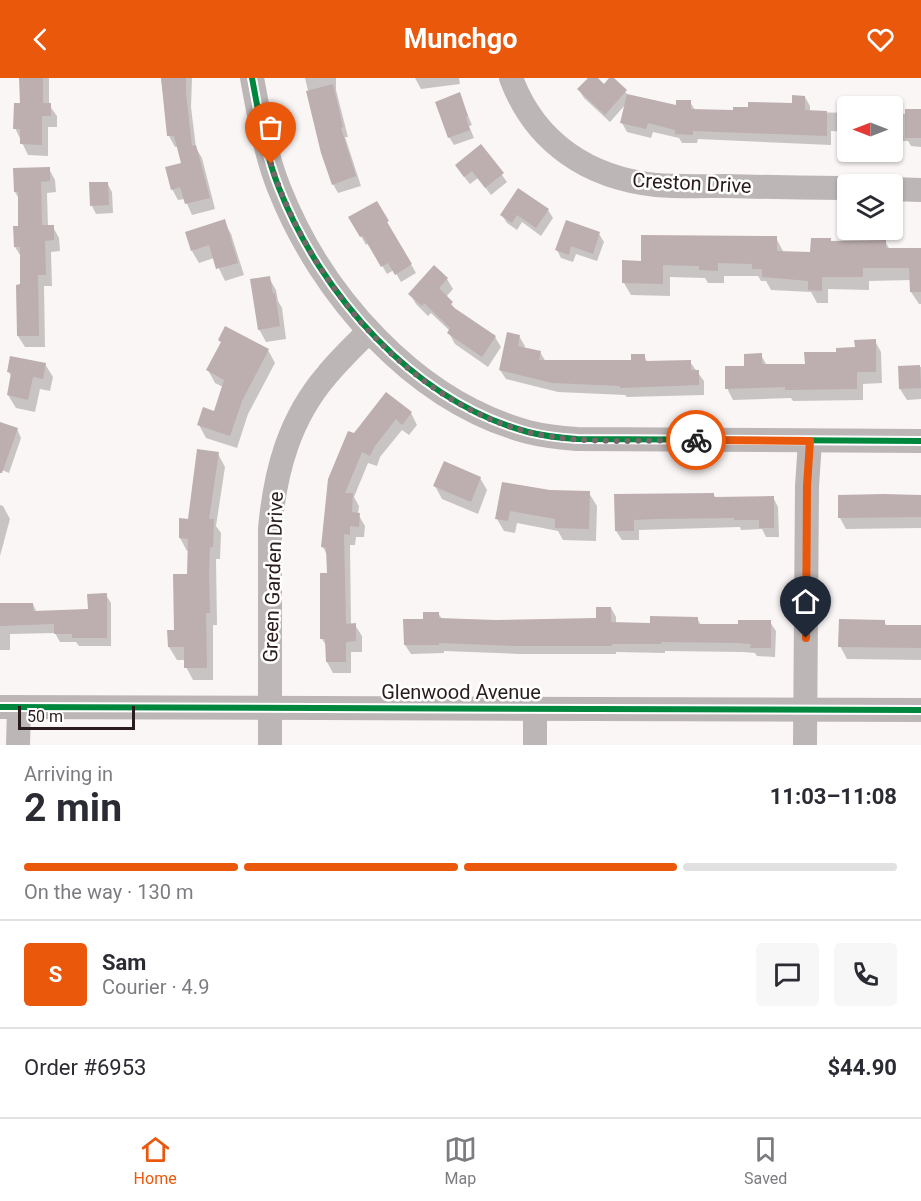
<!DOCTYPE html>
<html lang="en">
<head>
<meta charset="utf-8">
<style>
  body { margin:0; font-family:Roboto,sans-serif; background:#f7f7f7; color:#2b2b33; height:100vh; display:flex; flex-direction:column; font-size:22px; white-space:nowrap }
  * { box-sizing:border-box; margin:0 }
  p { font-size:20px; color:#7c7c81 }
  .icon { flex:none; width:33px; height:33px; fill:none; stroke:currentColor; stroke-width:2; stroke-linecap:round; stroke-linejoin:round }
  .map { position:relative; height:667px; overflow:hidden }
  .sheet { display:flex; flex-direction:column; background:#fff; flex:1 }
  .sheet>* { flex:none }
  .needle { width:39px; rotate:270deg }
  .fabs { position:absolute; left:837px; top:18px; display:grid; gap:12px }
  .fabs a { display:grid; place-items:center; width:66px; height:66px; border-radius:6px; background:#fff; box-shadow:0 2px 4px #0004; font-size:30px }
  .scale { position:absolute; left:18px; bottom:15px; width:117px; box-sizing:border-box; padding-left:6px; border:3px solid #2a1b1d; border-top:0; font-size:16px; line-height:21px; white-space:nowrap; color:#2a1b1d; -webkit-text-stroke:4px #fff; paint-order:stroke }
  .pin { position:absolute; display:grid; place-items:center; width:51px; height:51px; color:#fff; margin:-62px -26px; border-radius:50% 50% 50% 0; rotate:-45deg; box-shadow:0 0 6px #0007 }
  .pin .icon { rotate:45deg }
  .courier { position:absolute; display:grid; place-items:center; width:60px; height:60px; margin:-30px; border:4px solid #ea580c; border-radius:50%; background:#fff; color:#222; box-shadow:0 2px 8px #0007 }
  .overview em { font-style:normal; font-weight:700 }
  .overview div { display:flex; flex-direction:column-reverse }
  .overview { display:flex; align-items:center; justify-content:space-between; height:102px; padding:0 24px }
  h1 { font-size:39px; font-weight:700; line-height:45px }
  .bar { display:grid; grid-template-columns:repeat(4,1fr); gap:9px 6px; align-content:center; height:72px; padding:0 24px }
  .bar i { height:8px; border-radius:4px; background:#e1e1e2 }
  .bar .active { background:#ea580c }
  .bar p { grid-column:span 4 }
  .line { display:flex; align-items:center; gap:15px; padding:0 24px; border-top:2px solid #e1e1e2 }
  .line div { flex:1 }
  .round { display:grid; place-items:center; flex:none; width:63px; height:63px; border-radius:6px; background:#f7f7f7 }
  header { display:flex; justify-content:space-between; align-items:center; height:78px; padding:0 24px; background:#ea580c; color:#fff; font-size:27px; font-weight:700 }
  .menu { display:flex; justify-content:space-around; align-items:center; height:84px; border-top:2px solid #e1e1e2; background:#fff; font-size:16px; color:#7c7c81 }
  .menu a { display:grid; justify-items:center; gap:3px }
  .menu .active { color:#ea580c }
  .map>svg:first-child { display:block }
  .shadow { fill:#0003 }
  .building { fill:#bdaeb0 }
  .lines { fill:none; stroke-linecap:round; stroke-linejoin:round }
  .minor { stroke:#bcb6b7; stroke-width:24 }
  .cycleway-casing { stroke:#fff; stroke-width:10 }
  .cycleway { stroke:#00873e; stroke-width:6 }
  .done { stroke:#736869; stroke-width:6; stroke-dasharray:0 10.8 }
  .route { stroke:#ea580c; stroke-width:8 }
  .labels { text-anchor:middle; stroke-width:5; stroke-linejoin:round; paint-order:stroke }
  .street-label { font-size:20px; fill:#2a1b1d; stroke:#fff }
</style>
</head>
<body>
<header><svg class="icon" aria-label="back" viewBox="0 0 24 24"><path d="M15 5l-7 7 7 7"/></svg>Munchgo<svg class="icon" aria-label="heart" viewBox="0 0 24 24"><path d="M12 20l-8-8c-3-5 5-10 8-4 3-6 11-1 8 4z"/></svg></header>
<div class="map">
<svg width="921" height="667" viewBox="0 0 921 667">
  <rect width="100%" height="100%" fill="#fbf6f6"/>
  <g class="shadow">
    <polygon points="21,0 49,0 49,27 57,38 57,49 48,49 48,78 28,77 15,50 21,26"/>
    <polygon points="161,0 192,0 191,29 196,70 202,80 215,131 192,137 185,121 178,122 172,111 183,86 179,68 175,69 169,58"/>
    <polygon points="305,0 336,0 336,12 348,59 345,59 361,108 338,115 333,106 323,74"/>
    <polygon points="415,0 459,0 460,6 421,11"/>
    <polygon points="590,0 596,0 604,8 612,0 629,18 677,29 690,24 695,32 735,34 793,27 805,19 810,28 810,34 848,35 848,54 831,53 831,67 698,61 697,65 682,65 679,60 653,54 651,60 627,54 622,45 626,26 610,44 584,20 579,12"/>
    <polygon points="459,16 472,47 469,48 474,60 454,67 449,59"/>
    <polygon points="921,32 921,69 911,68 908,63 892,63 892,36 906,36"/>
    <polygon points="481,68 507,104 491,117 478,100 470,106 461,95"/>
    <polygon points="49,91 55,102 56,114 47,115 48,149 53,149 59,160 60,173 51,174 52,208 44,208 45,269 25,269 18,258 17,208 22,208 22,180 15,169 20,149 19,121 15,114"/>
    <polygon points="107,105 112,114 113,135 96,136 92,128"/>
    <polygon points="376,125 416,195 401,204 394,192 387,196 369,165 366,167 351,140"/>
    <polygon points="548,132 553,140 541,158 522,144 517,152 507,145 502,137"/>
    <polygon points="224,143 231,156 244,197 225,203 214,180 199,185 192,173"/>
    <polygon points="599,156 604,164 597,183 576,176 573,184 561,180 557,172"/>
    <polygon points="776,160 784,175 812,176 831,164 885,163 890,172 921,171 921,226 919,226 911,214 911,202 869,203 869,212 828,211 828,225 817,225 811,214 771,212 766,203 761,203 758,198 724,198 724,205 708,205 705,200 670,199 670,218 631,217 624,205 642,184"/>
    <polygon points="269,200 276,212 278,223 282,230 286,261 266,264 259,251"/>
    <polygon points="447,201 453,211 446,219 457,233 495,259 501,269 488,289 455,266 449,255 450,253 431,235 428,238 416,226 410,216"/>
    <polygon points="519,258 525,268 524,271 540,274 546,284 632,284 644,278 648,285 690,284 704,303 704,317 627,319 625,317 558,314 506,301 500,292"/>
    <polygon points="875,263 881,274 882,305 863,306 863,322 793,323 791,320 733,322 727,310 746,289 761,277 767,288 806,287"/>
    <polygon points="268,272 275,285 248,336 237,370 206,360 199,347 215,335 223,309 215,305 208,292"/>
    <polygon points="45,286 53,299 50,313 40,311 35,334 16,330 8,317 12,300 9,294"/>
    <polygon points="900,289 921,289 921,321 907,322 900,311"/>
    <polygon points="411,335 417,347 409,357 402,352 380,379 377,388 368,385 354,419 359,428 358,436 365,448 364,459 356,459 355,467 350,467 351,547 355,547 362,558 362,574 351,574 351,595 333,595 327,584 327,569 322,561 322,497 328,496 327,477 323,469 354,357"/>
    <polygon points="0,345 17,351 21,360 9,395 0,391"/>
    <polygon points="218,376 225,389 216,448 221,455 220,481 216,481 217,547 213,547 213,602 193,602 186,589 186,582 177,582 169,569 176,553 189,497 189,473 187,473 180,460"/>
    <polygon points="480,400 487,412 478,436 442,421 435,408"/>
    <polygon points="503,405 549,414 589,415 597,428 596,463 563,462 558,453 517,445 515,455 504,453 497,441"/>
    <polygon points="714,417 716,420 773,419 778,429 779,459 766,459 762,451 741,452 740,449 639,452 639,462 622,462 616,453 616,418"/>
    <polygon points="921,418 921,450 846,451 840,440"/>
    <polygon points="0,427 3,428 10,441 0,478"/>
    <polygon points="106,517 111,525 111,568 79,568 76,564 60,564 55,555 10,556 10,572 0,572 0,526 33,526 37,535 89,532"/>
    <polygon points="611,530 616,539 616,546 651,546 697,540 701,547 739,548 770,544 776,553 775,579 757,578 755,575 743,574 665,573 665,575 616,574 616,576 520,576 444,573 444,575 411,576 405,567 425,542 438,535 442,541 495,544 598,542"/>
    <polygon points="884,543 887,549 921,548 921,582 847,581 840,568"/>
  </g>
  <g class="building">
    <polygon points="19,0 43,0 43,25 51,25 51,38 42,38 42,67 20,66 20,51 13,51 14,25 20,25"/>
    <polygon points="161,0 186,0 186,16 192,68 196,67 210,120 185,126 180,109 171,112 165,89 181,85 174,58 167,58"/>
    <polygon points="588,0 598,0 604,6 609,0 614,0 627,12 605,37 577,11"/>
    <polygon points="333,6 343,49 341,50 356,98 332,107 321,75 306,13"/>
    <polygon points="460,14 468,38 466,39 470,52 448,60 435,24"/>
    <polygon points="627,16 676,27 676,22 691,22 691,31 733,32 733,29 748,29 748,24 792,25 792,17 805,18 805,32 827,33 827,58 693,53 693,57 675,56 675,52 648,45 646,51 620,45"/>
    <rect x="905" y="31" width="16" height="29"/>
    <polygon points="481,66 504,95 485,110 472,93 464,99 455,87"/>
    <polygon points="50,89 50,103 41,104 42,147 54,147 54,162 45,163 46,197 38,197 39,258 17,258 16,207 20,206 20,169 14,169 13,148 18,148 18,114 14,114 13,90"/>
    <polygon points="89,104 108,104 109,127 90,128"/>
    <polygon points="518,110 549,131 536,150 517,137 512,145 500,137"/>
    <polygon points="377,123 389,143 387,144 412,186 395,197 388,185 381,189 363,158 360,159 348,139"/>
    <polygon points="225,141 238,185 216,191 209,167 191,173 185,154"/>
    <polygon points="566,142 600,154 593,176 571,168 569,177 555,172"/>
    <polygon points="641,157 777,158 777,173 810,174 811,160 831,160 831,163 886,162 886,170 921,170 921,214 910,214 909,190 863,190 863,199 822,199 822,213 808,212 808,203 762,199 762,191 752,191 752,186 718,185 718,193 699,192 699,188 663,187 663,206 622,205 622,182 641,183"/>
    <polygon points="434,187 448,200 439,210 453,224 450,227 496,258 482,279 447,255 450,250 424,225 422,228 408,216"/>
    <polygon points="270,198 273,216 275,215 280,248 258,252 250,201"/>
    <polygon points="225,248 269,271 242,323 230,358 197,347 203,329 214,333 224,302 206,292 221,264 218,262"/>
    <polygon points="507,254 520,257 518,268 541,273 539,282 631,282 631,276 645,276 645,283 691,282 691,292 699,292 699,307 620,310 620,308 552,305 499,292"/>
    <polygon points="876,261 876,294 857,294 857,311 785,312 785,309 725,311 725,288 744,288 744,276 762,275 762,286 805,286 804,274 836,274 836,270 855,269 854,262"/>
    <polygon points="10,278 46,285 43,301 33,299 28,322 7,317 11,295 7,294"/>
    <polygon points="920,287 921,310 899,311 898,288"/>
    <polygon points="386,314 412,334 402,347 396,341 375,368 370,378 362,374 345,415 353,415 352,434 360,435 359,449 350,448 350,457 344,456 346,546 356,545 356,563 346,564 346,584 326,584 325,561 320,561 320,495 327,495 326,470 321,469 328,401 348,353 354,355"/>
    <polygon points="0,344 18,350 2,395 0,395"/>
    <polygon points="197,371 219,374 209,441 214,441 213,469 210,469 209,495 210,535 206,535 207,590 184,590 184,569 168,569 167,552 174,552 173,496 187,496 188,461 179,460 179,440 188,441"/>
    <polygon points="444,383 481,399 471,424 433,408"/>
    <polygon points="502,404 550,412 590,413 589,451 555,450 555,441 510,433 508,443 495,441"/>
    <polygon points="714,415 714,419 774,418 774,450 759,450 759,442 734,442 734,440 655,441 634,442 634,453 615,453 614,416"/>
    <polygon points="884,416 921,417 921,439 838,440 838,417"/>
    <polygon points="107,515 107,560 72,560 72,556 54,556 54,546 0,548 0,525 33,525 33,533 88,531 87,516"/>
    <polygon points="596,529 611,529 611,544 650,545 650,538 698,539 698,546 738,546 738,542 771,542 771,570 750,570 751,566 737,565 661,564 661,566 612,566 612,568 514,568 439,565 439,567 404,567 403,541 423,541 423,534 439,534 439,540 495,542 596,540"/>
    <polygon points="839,541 885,542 885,547 921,547 921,570 838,569"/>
  </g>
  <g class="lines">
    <g class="minor">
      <path d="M252 0C259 37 265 75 279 110 321 217 414 323 528 354 544 358 561 360 577 361L921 363"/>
      <path d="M511 0C535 65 589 100 656 107 679 109 702 108 725 108 766 109 807 110 848 110"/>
      <polyline points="892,111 921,112"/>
      <polyline points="0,629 921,632"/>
      <polyline points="18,667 19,629"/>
      <path d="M270 667V451C275 394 289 341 327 297 340 281 355 267 369 253"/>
      <polyline points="535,667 535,630"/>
      <polyline points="805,667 807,408 810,363"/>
    </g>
    <g class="cycleway-casing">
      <g id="cycleway">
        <path d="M252 0C259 37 265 75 279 110 321 217 414 323 528 354 544 358 561 360 577 361L921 363"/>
        <polyline points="0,629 921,632"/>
      </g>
    </g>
    <use href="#cycleway" class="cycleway"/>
  </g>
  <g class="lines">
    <path class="done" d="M271 86C308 202 406 322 528 354 578 367 645 362 696 362"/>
    <polyline class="route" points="696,362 810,363 807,408 806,560"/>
  </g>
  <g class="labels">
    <g class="street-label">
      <text transform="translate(692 105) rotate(3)" y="7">Creston Drive</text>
      <text transform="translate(273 499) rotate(-88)" y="7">Green Garden Drive</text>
      <text x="461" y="621">Glenwood Avenue</text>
    </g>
  </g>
</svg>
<div class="fabs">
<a><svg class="needle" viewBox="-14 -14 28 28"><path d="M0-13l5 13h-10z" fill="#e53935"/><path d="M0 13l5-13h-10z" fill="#7c7c81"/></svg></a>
<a><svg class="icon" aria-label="layers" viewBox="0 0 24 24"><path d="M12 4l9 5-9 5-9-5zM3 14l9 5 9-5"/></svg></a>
</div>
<div class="scale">50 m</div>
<div class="pin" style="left:271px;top:86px;background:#ea580c"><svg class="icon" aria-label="bag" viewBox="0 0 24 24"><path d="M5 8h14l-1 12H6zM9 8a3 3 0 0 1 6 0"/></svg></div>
<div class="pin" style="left:806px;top:560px;background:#1f2937"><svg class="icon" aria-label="home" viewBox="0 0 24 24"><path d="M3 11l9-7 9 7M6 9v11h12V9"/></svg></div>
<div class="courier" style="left:696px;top:362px"><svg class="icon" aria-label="bike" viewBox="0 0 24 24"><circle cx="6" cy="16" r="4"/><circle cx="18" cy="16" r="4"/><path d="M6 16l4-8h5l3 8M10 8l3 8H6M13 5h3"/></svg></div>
</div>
<section class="sheet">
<div class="overview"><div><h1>2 min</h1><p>Arriving in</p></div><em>11:03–11:08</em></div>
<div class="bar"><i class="active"></i><i class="active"></i><i class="active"></i><i></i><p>On the way · 130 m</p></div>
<div class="line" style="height:108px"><b class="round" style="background:#ea580c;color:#fff">S</b><div><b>Sam</b><p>Courier · 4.9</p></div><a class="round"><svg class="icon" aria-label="chat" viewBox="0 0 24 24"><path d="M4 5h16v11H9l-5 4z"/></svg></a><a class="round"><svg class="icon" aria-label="phone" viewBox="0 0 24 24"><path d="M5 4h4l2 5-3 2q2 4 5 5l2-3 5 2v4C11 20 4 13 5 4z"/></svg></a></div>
<div class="line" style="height:78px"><div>Order #6953</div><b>$44.90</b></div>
</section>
<nav class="menu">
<a class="active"><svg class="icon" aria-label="home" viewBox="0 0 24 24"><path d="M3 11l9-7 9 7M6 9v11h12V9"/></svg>Home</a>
<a><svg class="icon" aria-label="map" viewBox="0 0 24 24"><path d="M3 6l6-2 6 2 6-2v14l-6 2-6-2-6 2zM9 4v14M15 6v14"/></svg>Map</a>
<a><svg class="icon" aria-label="saved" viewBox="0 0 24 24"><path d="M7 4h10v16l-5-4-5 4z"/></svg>Saved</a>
</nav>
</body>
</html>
